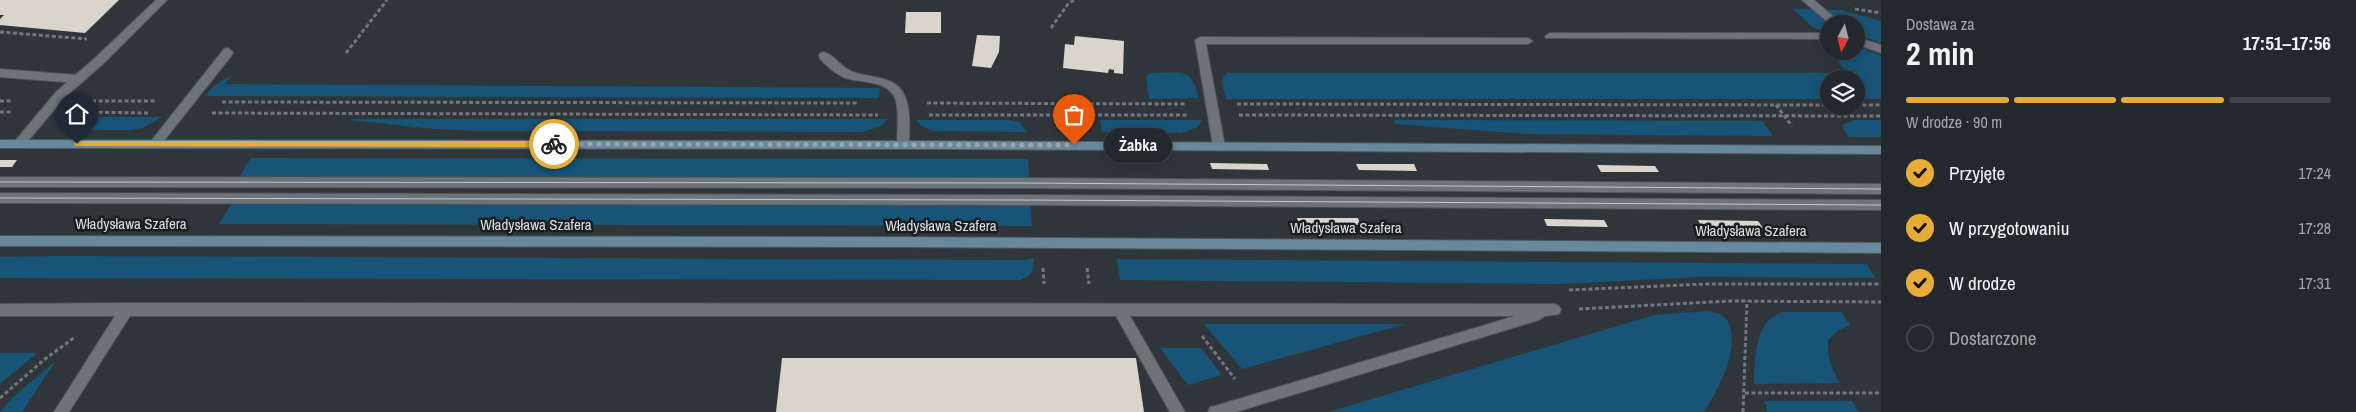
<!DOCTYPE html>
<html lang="pl">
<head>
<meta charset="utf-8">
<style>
  body { margin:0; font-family:"Archivo Narrow",sans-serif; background:#2b3034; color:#f1f3f6; height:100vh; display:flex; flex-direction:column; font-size:19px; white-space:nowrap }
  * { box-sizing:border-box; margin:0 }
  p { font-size:16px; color:#a3a6a9 }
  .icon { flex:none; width:28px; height:28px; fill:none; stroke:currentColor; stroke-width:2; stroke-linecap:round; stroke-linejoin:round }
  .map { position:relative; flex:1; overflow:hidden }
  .drawer { display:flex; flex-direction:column; background:#23282c; width:475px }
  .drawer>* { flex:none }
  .needle { width:32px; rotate:187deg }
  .fabs { position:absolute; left:1820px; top:15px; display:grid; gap:10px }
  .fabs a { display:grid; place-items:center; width:45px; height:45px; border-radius:50%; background:#23282c; box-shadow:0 2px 12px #0003,0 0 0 1px #404448; font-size:25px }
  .pin { position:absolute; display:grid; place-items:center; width:42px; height:42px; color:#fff; margin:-51px -21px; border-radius:50% 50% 50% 0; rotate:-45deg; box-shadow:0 0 5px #0007 }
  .pin .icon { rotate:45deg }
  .courier { position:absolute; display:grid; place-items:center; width:50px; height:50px; margin:-25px; border:4px solid #e7ac37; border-radius:50%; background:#fff; color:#222; box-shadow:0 1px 6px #0007 }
  .bubble { position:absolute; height:35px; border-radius:18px; background:#23282c; box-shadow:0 2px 12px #0003,0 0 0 1px #404448; font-size:16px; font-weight:800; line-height:35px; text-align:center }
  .headline em { font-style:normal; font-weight:800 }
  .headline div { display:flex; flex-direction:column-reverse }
  .headline { display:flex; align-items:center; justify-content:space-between; height:85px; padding:0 25px }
  h1 { font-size:32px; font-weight:800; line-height:38px }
  .bar { display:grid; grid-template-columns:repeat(4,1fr); gap:8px 5px; align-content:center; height:60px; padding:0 25px }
  .bar i { height:6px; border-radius:4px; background:#404448 }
  .bar .selected { background:#e7ac37 }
  .bar p { grid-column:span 4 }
  ol { padding:0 25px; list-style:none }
  li { display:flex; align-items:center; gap:15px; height:55px }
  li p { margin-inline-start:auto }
  li .icon { padding:5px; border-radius:50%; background:#e7ac37; color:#111; stroke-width:4 }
  li:last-child { color:#a3a6a9 }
  li i { width:28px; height:28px; border:2px solid #404448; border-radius:50% }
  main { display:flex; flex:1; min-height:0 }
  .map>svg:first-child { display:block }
  .green { fill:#175477 }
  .building { fill:#d9d4cc }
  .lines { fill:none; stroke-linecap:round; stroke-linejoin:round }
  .service-casing { stroke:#4e5357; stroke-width:2 }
  .pedestrian-casing { stroke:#4e5357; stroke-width:2 }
  .minor-casing { stroke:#4e5357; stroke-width:2 }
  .secondary-casing { stroke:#4e5357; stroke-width:2 }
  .path { stroke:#71777b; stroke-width:3; stroke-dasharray:4 2.5; stroke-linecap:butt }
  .service { fill:#6d7479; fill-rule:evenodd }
  .pedestrian { fill:#6d7479; fill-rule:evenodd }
  .minor { fill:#6d7479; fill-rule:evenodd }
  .secondary { fill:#68889e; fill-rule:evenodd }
  .tram { stroke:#c2c6c9; stroke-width:1 }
  .route { fill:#e7ac37 }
  .done { stroke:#9fa4a7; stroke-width:5; stroke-dasharray:0 9 }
  .labels { text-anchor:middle; stroke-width:5; stroke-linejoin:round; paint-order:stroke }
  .street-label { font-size:15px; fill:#dbdfe2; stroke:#1a1d1f }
</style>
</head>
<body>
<main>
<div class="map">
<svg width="1881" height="412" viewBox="0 0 1881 412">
  <rect width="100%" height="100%" fill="#2f363a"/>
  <g class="green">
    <polygon points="1793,9 1841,10 1881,21 1881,43 1856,34 1856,24 1829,24 1829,30 1815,29"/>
    <polygon points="1856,46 1881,56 1881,99 1856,99 1856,79 1829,79 1829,99 1226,99 1222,83 1223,77 1228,73 1847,73 1830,51 1856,51"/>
    <path d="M1151 73C1181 74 1190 65 1199 98L1149 99 1146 76Z"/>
    <polygon points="231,76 225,84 880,88 879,98 205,96 215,85"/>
    <polygon points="60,117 162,117 142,128 130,130 73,130 61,124"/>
    <polygon points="351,119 888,119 879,127 862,132 475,131 423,128 350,120"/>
    <polygon points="917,120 1008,120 1019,122 1027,132 933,131 921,126"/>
    <polygon points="1100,120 1202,120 1198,127 1181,133 1102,132"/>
    <polygon points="1394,120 1762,121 1773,136 1526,134 1395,124"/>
    <polygon points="1853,120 1881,120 1881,137 1849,137 1844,130 1843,125"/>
    <polygon points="251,158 1028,159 1029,177 239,177"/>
    <polygon points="231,204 1030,206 1032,226 219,224"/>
    <path d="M59 256 1024 260 1034 258C1034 271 1032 275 1020 280L0 278V257Z"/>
    <polygon points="1117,259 1866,264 1876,278 1699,277 1560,284 1120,280"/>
    <path d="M1708 311 1720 314 1727 320C1742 346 1718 390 1704 412H1328L1654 315Z"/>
    <path d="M1784 312H1841L1850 325 1839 330 1828 340C1827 358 1831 368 1840 383L1754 384C1755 359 1754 319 1784 312Z"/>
    <polygon points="1204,324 1405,324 1242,369"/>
    <polygon points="1160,348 1201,348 1222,375 1188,385"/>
    <polygon points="0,353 37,353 0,384"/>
    <polygon points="55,362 22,412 0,412 13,397"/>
    <polygon points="1765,401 1852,401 1859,412 1767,412"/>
  </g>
  <g class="building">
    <polygon points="0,0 119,0 85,33 0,25 0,19 4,15 0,15"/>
    <polygon points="906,12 941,12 941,33 905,33"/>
    <polygon points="977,35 1000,36 999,52 991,68 972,66"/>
    <polygon points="1075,36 1124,41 1123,74 1114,73 1114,70 1109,69 1108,73 1063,68 1065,44 1074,45"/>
    <polygon points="0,160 17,160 12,167 0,167"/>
    <polygon points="1210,163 1267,164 1269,170 1212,169"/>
    <polygon points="1356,164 1414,164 1417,171 1359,170"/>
    <polygon points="1597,165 1655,166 1659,172 1601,172"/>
    <polygon points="1297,218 1358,218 1360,225 1299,225"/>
    <polygon points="1544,219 1604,220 1608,227 1547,226"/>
    <polygon points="1698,220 1758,221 1763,228 1702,227"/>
    <polygon points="782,358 1136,358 1144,412 776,412"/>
  </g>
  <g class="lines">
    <g class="service-casing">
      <g id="service">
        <polygon points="1200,37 1528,38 1533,41 1528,44 1206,44 1225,146 1219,150 1213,146 1195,40"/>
        <polygon points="228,48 233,52 232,55 159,147 151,147 149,144 151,141 224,49"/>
        <path d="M824 52C835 55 841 68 853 72 864 76 876 76 887 80 914 89 909 122 909 145L907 148 903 149 897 145C897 130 900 112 895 98 888 80 860 83 845 78 835 74 827 66 820 59L819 56 820 53Z"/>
        <polygon points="0,69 77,75 83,79 77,83 0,77"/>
        <polygon points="0,177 1023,178 1881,184 1881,194 1023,188 0,187"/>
        <polygon points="0,193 1025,195 1881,200 1881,210 1025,205 0,203"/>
      </g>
    </g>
    <g class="pedestrian-casing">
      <polygon id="pedestrian" points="127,303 1554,304 1559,306 1561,310 1559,314 1545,316 1539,320 1236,412 1208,412 1210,407 1215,406 1515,316 1130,316 1185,412 1170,412 1116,316 130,316 69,412 54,412 115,316 0,316 0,304"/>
    </g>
    <g class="minor-casing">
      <g id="minor">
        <polygon points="156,0 167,0 103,64 64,98 23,147 15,147 13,144 15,141 56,92 95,58"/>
        <polygon points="1802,0 1814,0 1842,24 1830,24"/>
        <polygon points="1550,33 1829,33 1829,39 1546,38 1545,36"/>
        <polygon points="1856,37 1881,45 1881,53 1856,44"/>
      </g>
    </g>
    <g class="secondary-casing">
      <g id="secondary">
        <polygon points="0,140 933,141 1881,146 1881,154 933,149 0,148"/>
        <polygon points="0,236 895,237 1881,243 1881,253 895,247 0,246"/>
      </g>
    </g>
    <g class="path">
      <polyline points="1855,9 1881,13"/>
      <polyline points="1051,28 1068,4 1074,0"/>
      <polyline points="0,32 87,39"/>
      <polyline points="346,53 387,0"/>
      <polyline points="0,101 13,101"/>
      <polyline points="92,101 156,101"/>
      <polyline points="222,102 858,103"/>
      <polyline points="927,103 1186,104"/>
      <polyline points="1069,103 1071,116"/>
      <polyline points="1237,104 1829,105"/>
      <polyline points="1776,105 1792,126"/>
      <polyline points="1856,105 1881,105"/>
      <polyline points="0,112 13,112"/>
      <polyline points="79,112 148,113"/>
      <polyline points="212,113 878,115"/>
      <polyline points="929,115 1188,115"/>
      <polyline points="1239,115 1881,116"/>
      <polyline points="1043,268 1044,284"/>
      <polyline points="1087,268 1089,284"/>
      <polyline points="1569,290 1706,284 1881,284"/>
      <polyline points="1579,309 1730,301 1881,302"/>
      <polyline points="1202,336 1235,379"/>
      <polyline points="1745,393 1881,393"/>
      <polyline points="0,398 45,359 75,337"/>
      <polyline points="1743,412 1747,301"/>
    </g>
    <use href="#service" class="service"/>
    <use href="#pedestrian" class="pedestrian"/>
    <use href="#minor" class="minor"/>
    <use href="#secondary" class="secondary"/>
    <g class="tram">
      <polyline points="0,182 1023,183 1881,189"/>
      <polyline points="0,198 1025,200 1881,205"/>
    </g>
  </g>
  <polygon class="route" points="77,141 554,141 558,144 554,147 77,146 73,144"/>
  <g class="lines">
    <polyline class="done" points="554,144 1074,145"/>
  </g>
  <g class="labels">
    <g class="street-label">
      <text x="131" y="229">Władysława Szafera</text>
      <text x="536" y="230">Władysława Szafera</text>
      <text x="941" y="231">Władysława Szafera</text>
      <text x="1346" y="233">Władysława Szafera</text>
      <text x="1751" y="236">Władysława Szafera</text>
    </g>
  </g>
</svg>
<div class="fabs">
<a><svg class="needle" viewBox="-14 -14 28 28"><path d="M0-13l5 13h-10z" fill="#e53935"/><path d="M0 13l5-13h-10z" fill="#a3a6a9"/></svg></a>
<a><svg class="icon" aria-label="layers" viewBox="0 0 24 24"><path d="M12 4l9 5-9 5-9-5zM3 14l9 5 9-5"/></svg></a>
</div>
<div class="pin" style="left:1074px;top:145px;background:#ea580c"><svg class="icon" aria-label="bag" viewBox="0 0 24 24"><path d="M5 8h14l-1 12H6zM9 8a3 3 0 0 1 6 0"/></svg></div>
<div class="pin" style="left:77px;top:144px;background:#1f2937"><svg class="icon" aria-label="home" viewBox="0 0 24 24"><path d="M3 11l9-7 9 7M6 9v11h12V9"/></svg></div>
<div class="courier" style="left:554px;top:144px"><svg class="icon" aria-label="bike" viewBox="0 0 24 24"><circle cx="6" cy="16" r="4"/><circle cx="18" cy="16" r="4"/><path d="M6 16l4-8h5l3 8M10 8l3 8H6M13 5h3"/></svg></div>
<div class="bubble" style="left:1104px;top:128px;width:68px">Żabka</div>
</div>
<section class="drawer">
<div class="headline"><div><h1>2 min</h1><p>Dostawa za</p></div><em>17:51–17:56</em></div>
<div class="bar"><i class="selected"></i><i class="selected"></i><i class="selected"></i><i></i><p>W drodze · 90 m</p></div>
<ol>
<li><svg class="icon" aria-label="check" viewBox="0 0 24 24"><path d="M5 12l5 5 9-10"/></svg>Przyjęte<p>17:24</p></li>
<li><svg class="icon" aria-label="check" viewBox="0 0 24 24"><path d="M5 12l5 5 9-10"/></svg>W przygotowaniu<p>17:28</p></li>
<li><svg class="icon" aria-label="check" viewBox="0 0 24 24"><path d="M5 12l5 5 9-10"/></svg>W drodze<p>17:31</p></li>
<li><i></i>Dostarczone</li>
</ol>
</section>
</main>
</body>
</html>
